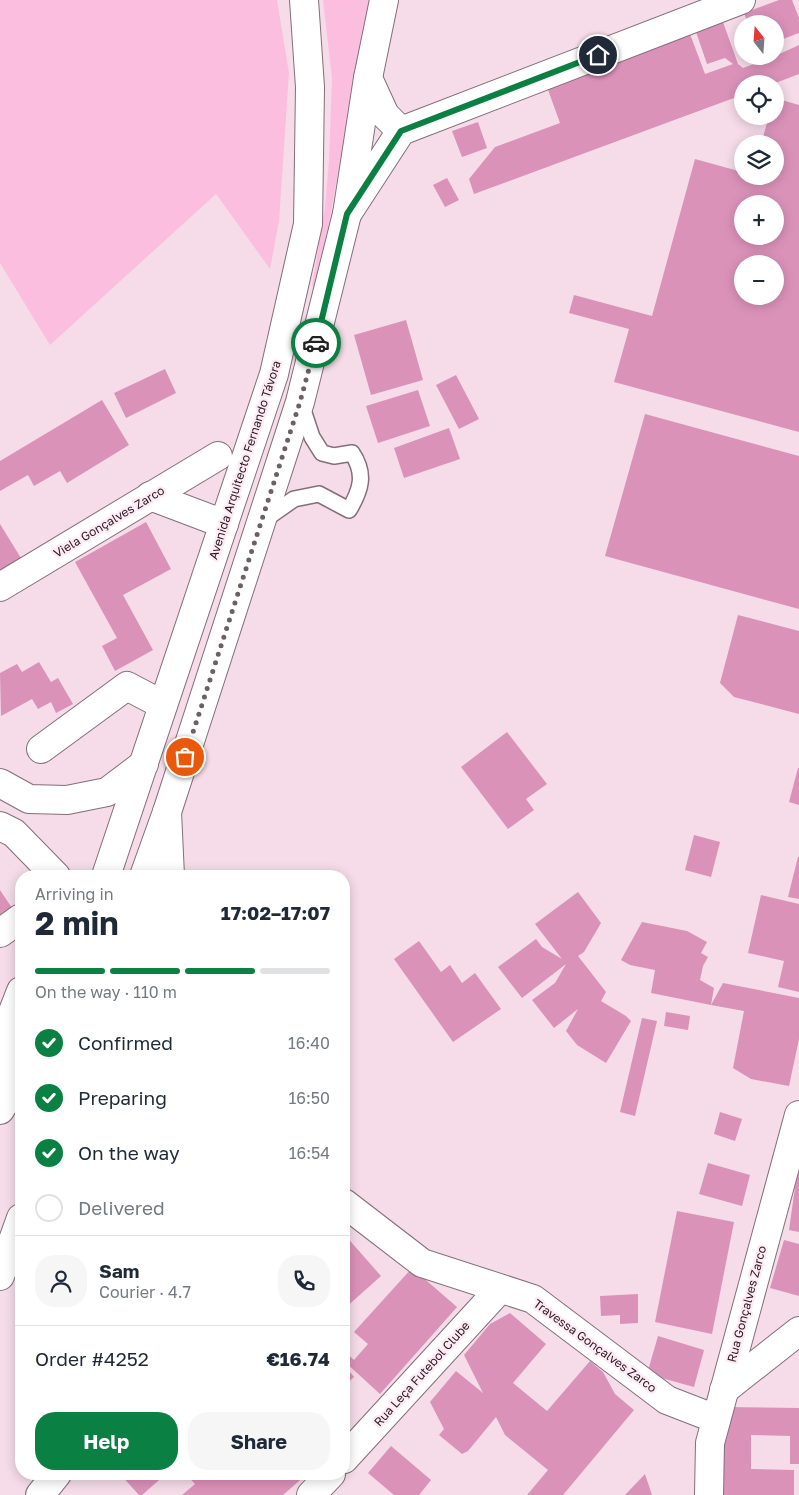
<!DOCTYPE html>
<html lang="en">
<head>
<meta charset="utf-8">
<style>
  body { margin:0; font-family:"Golos Text",sans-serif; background:#f6f6f7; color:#1f2937; height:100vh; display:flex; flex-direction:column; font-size:19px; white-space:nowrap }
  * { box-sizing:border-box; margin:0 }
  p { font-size:16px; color:#747a83 }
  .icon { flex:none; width:28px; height:28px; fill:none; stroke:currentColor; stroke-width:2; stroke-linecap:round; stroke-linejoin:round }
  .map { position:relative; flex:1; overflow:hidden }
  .panel { position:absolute; left:15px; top:870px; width:335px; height:610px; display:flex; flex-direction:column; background:#fff; border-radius:20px; box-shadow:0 2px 12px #0003 }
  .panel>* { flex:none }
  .needle { width:32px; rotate:343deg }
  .tools { position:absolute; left:734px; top:15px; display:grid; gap:10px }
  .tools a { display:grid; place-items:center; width:50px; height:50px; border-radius:50%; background:#fff; box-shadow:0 2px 12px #0003; font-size:25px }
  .pin { position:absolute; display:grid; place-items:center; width:42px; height:42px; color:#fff; margin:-21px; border:2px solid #fff; border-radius:50%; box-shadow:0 1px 5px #0007 }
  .courier { position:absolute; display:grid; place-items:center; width:50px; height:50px; margin:-25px; border:4px solid #0b8043; border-radius:50%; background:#fff; color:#222; box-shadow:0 1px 6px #0007 }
  .summary em { font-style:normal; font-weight:700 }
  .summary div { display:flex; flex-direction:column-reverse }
  .summary { display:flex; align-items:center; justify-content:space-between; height:85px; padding:0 20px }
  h1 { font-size:32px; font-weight:700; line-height:38px }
  .bar { display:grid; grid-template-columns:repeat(4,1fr); gap:8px 5px; align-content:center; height:60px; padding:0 20px }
  .bar i { height:6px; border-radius:4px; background:#e0e1e3 }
  .bar .selected { background:#0b8043 }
  .bar p { grid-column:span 4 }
  .line { display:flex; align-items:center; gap:12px; padding:0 20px; border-top:1px solid #e0e1e3 }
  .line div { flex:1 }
  .round { display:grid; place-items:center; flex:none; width:52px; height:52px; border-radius:20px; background:#f6f6f7 }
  ol { padding:0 20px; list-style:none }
  li { display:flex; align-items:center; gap:15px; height:55px }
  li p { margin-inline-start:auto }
  li .icon { padding:5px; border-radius:50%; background:#0b8043; color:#fff; stroke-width:4 }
  li:last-child { color:#747a83 }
  li i { width:28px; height:28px; border:2px solid #e0e1e3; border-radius:50% }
  .cta { display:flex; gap:10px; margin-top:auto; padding:10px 20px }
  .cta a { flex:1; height:58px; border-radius:20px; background:#0b8043; color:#fff; font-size:20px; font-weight:700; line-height:58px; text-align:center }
  .cta a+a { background:#f6f6f7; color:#1f2937 }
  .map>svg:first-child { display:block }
  .green { fill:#fcbede }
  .building { fill:#db92b9; fill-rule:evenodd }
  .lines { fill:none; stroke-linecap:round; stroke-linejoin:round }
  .service-casing { stroke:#846e79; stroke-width:18 }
  .minor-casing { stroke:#846e79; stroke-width:30 }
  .tertiary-casing { stroke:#846e79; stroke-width:30 }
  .secondary-casing { stroke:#846e79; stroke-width:30 }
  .service { stroke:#fff; stroke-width:15 }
  .minor { stroke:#fff; stroke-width:28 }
  .tertiary { stroke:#fff; stroke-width:28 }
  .secondary { stroke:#fff; stroke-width:28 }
  .done { stroke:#6d5f66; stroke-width:5; stroke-dasharray:0 9 }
  .route { stroke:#0b8043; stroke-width:6 }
  .labels { text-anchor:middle; stroke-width:4.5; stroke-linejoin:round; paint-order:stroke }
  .street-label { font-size:12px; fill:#241b20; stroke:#ffeaf4 }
</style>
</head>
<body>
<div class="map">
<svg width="799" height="1495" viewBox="0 0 799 1495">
  <rect width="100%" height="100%" fill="#f5dce8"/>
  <g class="green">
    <polygon points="0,0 277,0 289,73 279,221 270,269 216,194 50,345 0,263"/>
    <polygon points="323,0 370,0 317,287 312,286 325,207 329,161 332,78"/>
  </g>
  <g class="building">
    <polygon points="779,0 792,0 799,18 799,33 775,42 775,24 748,24 744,13"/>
    <polygon points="723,22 738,64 743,68 762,61 760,56 775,56 799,45 799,74 773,84 742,84 742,95 474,194 469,179 495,147 560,123 547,87 690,34 705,74 733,64 725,58 707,64 696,32"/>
    <path d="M775 98 799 105V432L614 382 629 329 569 313 574 295 652 316 695 159 742 172V176H775V144H761L769 116H775ZM742 204H775V236H742ZM742 264H775V296H742Z"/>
    <polygon points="478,122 487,148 462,157 452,131"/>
    <polygon points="447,178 459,200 445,207 433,185"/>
    <polygon points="406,320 423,380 371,395 354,335"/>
    <polygon points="165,369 176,393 126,418 114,393"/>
    <polygon points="456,375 479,419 459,429 436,385"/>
    <polygon points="418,390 430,426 378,443 366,406"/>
    <polygon points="102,400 129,445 67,483 60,471 34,486 28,475 0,491 0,461"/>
    <polygon points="645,414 799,456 799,609 605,556"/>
    <polygon points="449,428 460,459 404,478 394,448"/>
    <polygon points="146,522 171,569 123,595 153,650 115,671 102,646 117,638 75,562"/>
    <polygon points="0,524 24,563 0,577"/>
    <polygon points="738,615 799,631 799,714 734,697 720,683"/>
    <polygon points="39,662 51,682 58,678 73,704 56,713 51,702 38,709 32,699 1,716 0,673 17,664 22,672"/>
    <polygon points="507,732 547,784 526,799 534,810 508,829 461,767"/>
    <polygon points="798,768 799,768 799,805 789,802"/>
    <polygon points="694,835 720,842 711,877 685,870"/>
    <polygon points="798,857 799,857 799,899 788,897"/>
    <polygon points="0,890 12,908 0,915"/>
    <polygon points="578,892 601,923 584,952 578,956 606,992 601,1001 626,1016 631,1021 606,1063 577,1045 566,1031 578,1009 554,1028 532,1000 555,983 566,964 522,998 498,967 536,939 542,947 562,959 535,924"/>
    <polygon points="761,895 799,904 799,992 778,987 784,961 748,953"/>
    <polygon points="642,922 687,931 707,942 701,953 708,957 703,966 700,980 714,988 711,1005 651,993 655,970 630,965 621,960"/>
    <polygon points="419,941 441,972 450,965 462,983 475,973 501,1009 453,1042 394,959"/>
    <polygon points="723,983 799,998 799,1039 789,1086 751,1079 733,1068 744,1011 711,1005"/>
    <polygon points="666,1012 690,1016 688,1030 664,1026"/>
    <polygon points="642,1018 657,1021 635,1116 620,1112"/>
    <polygon points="720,1112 742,1119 735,1141 714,1134"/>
    <polygon points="708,1163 750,1175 742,1206 699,1194"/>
    <polygon points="798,1166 799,1166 799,1232 789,1230"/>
    <polygon points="677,1211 734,1222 712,1334 655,1322"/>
    <polygon points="344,1234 381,1276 344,1309"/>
    <polygon points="784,1240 799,1244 799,1296 770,1288"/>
    <polygon points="412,1268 457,1307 380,1394 344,1361 344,1351 354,1360 368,1344 354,1332"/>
    <polygon points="638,1294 638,1323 620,1324 620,1315 601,1316 600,1296"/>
    <polygon points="510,1313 546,1344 513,1383 547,1411 590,1361 603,1372 615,1394 634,1410 563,1495 527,1495 548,1470 505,1435 496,1417 468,1451 462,1454 439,1435 444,1429 430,1402 456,1371 483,1393 464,1355 490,1324"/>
    <polygon points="658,1336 704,1350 694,1387 647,1374"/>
    <polygon points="344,1365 354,1377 344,1386"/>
    <polygon points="724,1407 799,1408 799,1464 790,1464 790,1436 751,1435 751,1469 794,1470 794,1495 723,1495"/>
    <polygon points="391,1446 431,1480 419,1495 394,1495 368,1473"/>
    <polygon points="120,1474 166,1474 142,1495 139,1495"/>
    <polygon points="186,1474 307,1474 283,1495 182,1495 195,1484"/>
    <polygon points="645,1474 652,1495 625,1495"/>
  </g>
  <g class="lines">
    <g class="service-casing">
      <path id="service" d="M264 520 294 499 319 494 349 510C361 490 366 474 352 453L334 456 322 453 312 437 301 404"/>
    </g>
    <g class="minor-casing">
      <g id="minor">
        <polyline points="368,78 385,115 401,131"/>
        <polyline points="347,214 401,131 741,0"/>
        <polyline points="150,496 224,524"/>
        <polyline points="0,587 218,456"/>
        <polyline points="41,749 127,686 163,705"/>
        <polyline points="167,812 170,876"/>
        <polyline points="0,933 21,918"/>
        <polyline points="0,1105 12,1014 21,991"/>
        <polyline points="344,1203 422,1263 533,1299 667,1400 716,1419"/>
        <polyline points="724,1390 799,1331"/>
        <polyline points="344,1459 500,1289"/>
        <polyline points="40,1495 57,1474"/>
        <polyline points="311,1495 331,1474"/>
      </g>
    </g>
    <g class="tertiary-casing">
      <polyline id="tertiary" points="709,1495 710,1443 799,1115"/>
    </g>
    <g class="secondary-casing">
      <g id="secondary">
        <polyline points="0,783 29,799 67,800 107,792 144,764"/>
        <polyline points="0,826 14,833 56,876"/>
        <polyline points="106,876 274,374 308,224 310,87 304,0"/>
        <polyline points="144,876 167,812 300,402 347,214 368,78 384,0"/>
        <polyline points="0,1110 21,1076"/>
        <polyline points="0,1276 21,1218"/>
      </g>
    </g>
    <use href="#service" class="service"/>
    <use href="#minor" class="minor"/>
    <use href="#tertiary" class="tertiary"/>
    <use href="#secondary" class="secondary"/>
  </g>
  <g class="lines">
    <polyline class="done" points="185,757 300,402 316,343"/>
    <polyline class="route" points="316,343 347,214 401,131 598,55"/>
  </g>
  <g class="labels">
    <g class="street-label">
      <text transform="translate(245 460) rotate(-72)" y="4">Avenida Arquitecto Fernando Távora</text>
      <text transform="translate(109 522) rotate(-31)" y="4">Viela Gonçalves Zarco</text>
      <text transform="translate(747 1304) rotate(-75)" y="4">Rua Gonçalves Zarco</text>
      <text transform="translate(595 1346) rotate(36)" y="4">Travessa Gonçalves Zarco</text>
      <text transform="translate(422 1374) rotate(-48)" y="4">Rua Leça Futebol Clube</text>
    </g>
  </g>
</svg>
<div class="tools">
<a><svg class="needle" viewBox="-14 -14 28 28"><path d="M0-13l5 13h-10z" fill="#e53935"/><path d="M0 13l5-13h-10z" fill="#747a83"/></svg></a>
<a><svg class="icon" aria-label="locate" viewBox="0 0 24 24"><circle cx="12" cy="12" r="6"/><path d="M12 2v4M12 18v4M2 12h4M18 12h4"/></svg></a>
<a><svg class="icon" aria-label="layers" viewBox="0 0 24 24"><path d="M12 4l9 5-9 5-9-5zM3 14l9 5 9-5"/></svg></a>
<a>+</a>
<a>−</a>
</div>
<div class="pin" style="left:185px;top:757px;background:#ea580c"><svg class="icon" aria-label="bag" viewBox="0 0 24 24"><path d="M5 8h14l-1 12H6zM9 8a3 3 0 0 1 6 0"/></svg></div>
<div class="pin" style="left:598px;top:55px;background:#1f2937"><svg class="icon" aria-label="home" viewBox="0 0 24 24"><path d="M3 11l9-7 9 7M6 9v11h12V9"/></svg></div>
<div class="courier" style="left:316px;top:343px"><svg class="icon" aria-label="car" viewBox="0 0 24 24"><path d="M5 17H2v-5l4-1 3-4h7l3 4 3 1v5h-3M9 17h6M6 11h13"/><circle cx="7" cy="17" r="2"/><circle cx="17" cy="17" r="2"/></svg></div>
<section class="panel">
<div class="summary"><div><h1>2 min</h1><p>Arriving in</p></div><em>17:02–17:07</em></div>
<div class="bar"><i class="selected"></i><i class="selected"></i><i class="selected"></i><i></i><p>On the way · 110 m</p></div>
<ol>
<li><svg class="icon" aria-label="check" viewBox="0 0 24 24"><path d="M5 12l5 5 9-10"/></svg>Confirmed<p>16:40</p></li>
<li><svg class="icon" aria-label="check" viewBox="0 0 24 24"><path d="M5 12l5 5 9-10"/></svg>Preparing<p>16:50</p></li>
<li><svg class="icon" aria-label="check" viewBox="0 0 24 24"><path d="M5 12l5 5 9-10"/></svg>On the way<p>16:54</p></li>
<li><i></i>Delivered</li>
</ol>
<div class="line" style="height:90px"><a class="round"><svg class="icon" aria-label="person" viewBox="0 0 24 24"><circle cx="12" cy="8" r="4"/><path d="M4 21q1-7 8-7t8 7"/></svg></a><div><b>Sam</b><p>Courier · 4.7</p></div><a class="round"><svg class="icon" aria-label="phone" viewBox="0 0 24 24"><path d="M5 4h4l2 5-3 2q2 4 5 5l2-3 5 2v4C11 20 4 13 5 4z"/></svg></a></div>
<div class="line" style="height:65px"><div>Order #4252</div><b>€16.74</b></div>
<div class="cta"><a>Help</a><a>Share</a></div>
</section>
</div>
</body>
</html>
